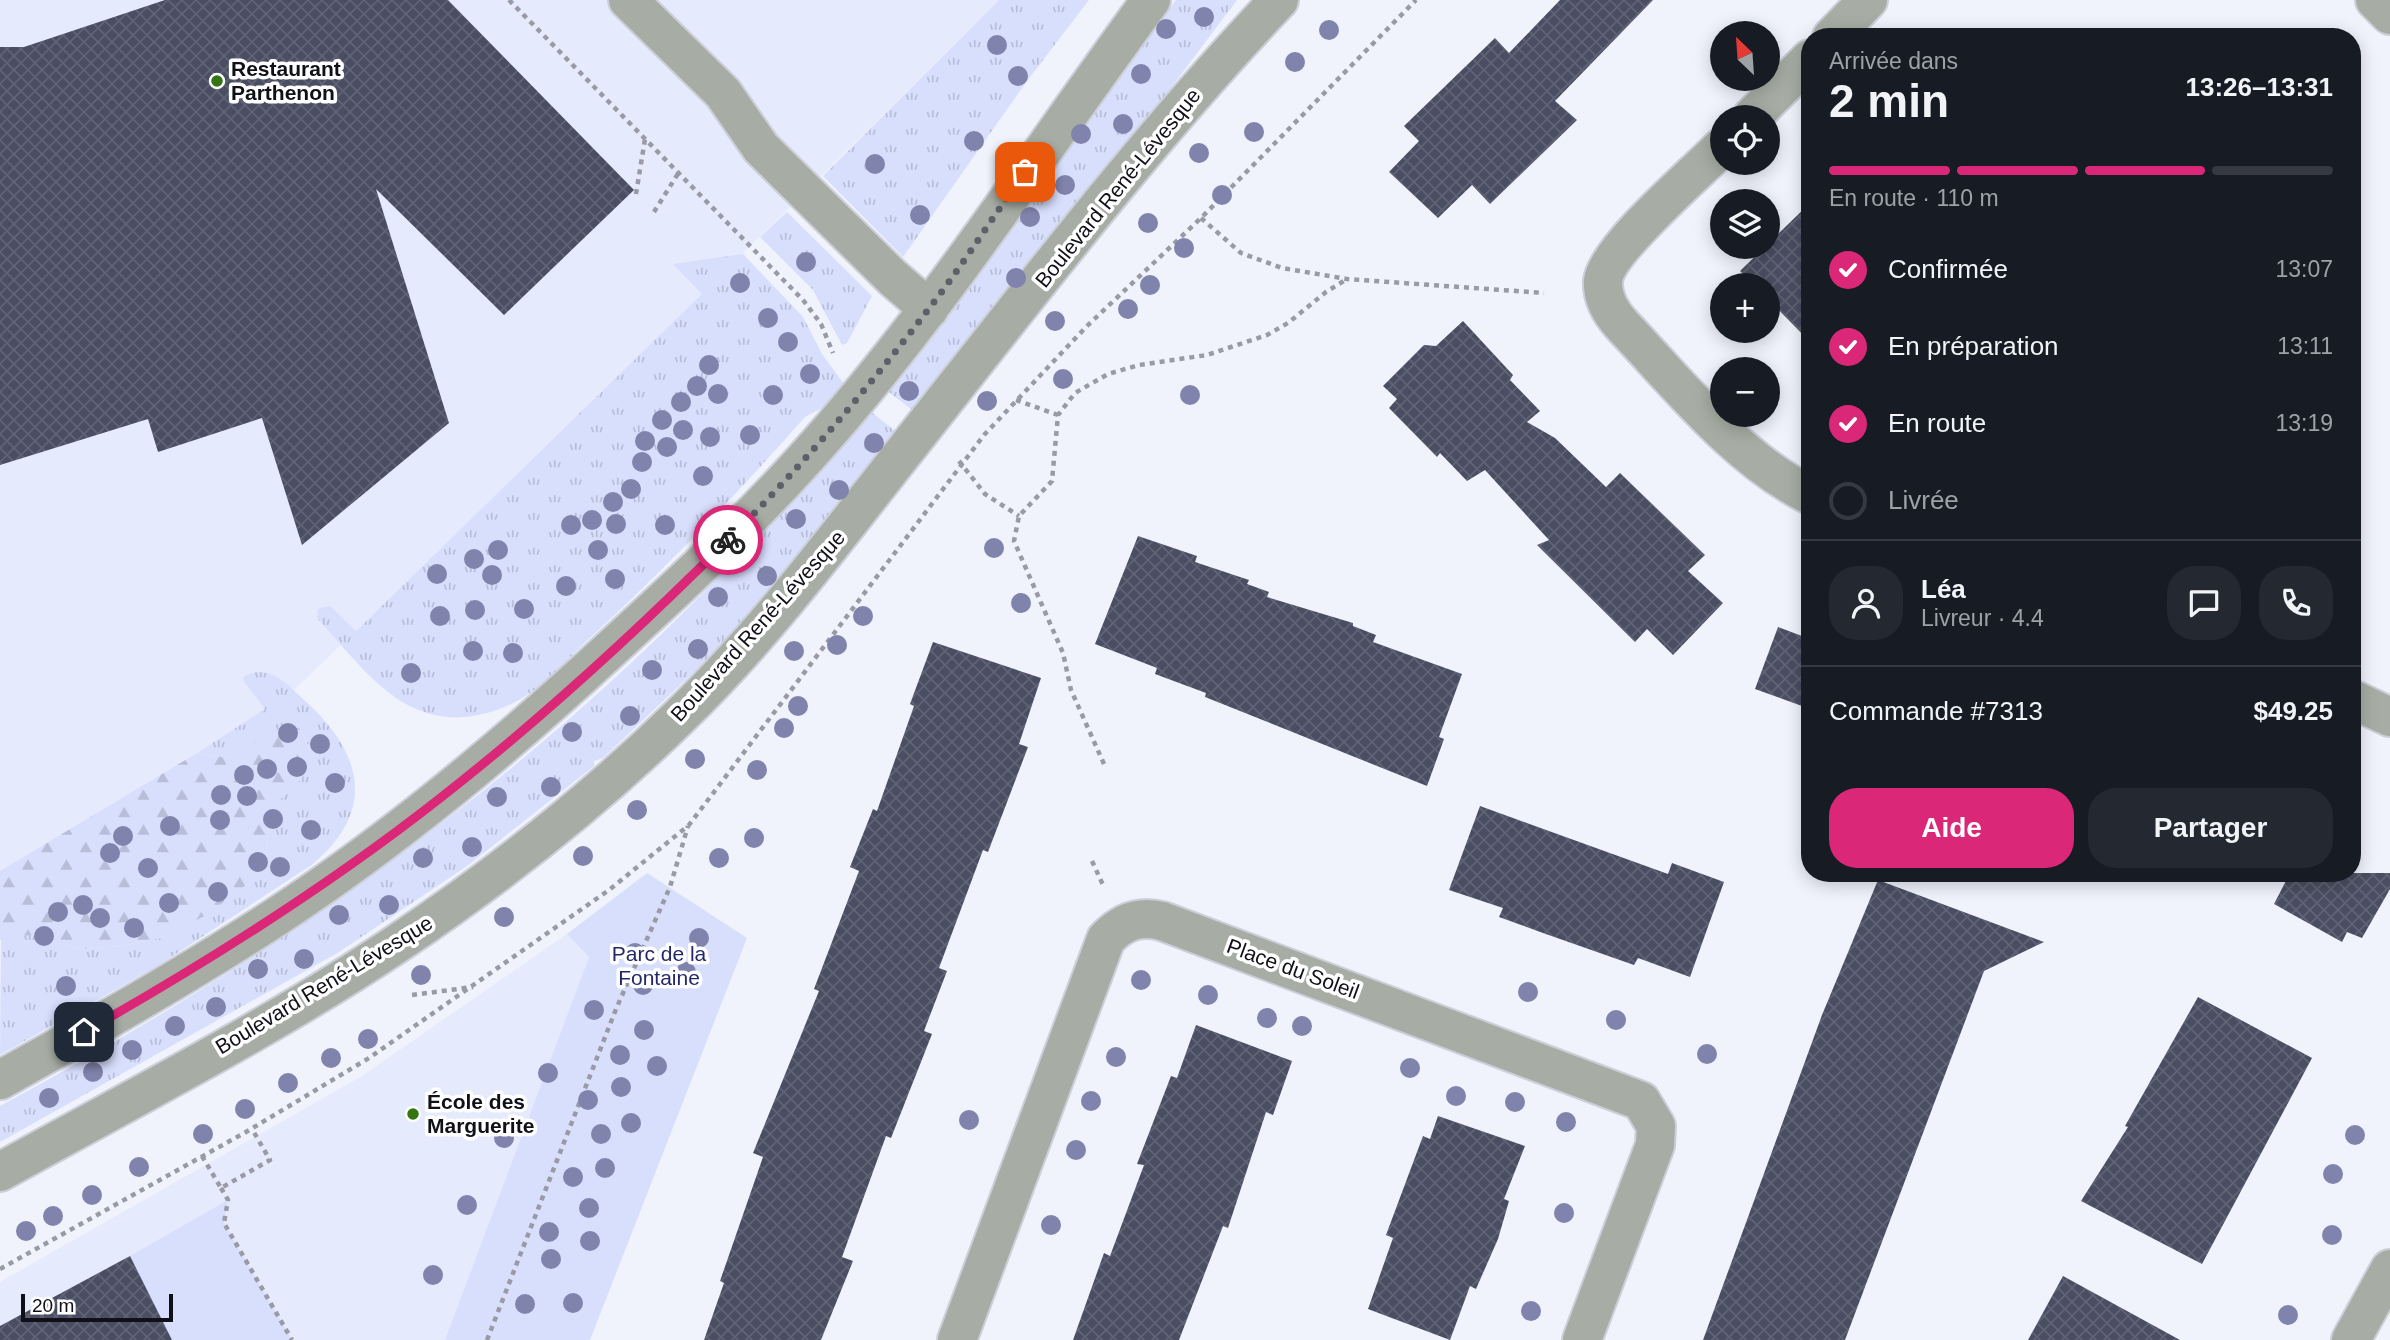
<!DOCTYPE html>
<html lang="fr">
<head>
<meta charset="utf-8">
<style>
  body { margin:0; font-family:Helvetica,sans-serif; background:#242831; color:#f1f3f6; height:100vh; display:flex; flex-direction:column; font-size:26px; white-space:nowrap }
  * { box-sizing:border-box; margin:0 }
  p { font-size:23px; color:#9ea1a6 }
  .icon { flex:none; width:38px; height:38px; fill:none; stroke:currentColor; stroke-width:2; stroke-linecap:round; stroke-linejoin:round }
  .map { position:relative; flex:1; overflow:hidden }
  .side { position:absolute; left:1801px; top:28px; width:560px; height:854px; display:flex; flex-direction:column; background:#171b24; border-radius:28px; box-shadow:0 4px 18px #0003 }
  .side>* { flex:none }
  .needle { width:46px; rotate:335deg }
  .controls { position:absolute; left:1710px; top:21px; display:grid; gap:14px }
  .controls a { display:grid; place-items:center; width:70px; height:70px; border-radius:50%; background:#171b24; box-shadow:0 4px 18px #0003; font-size:35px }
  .scale { position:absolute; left:21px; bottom:18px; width:152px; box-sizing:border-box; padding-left:7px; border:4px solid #0f1018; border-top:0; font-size:19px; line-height:24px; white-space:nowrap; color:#0f1018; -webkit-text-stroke:5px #fff; paint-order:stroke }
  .pin { position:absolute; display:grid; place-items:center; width:60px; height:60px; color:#fff; margin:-30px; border-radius:14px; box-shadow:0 4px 10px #0006 }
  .courier { position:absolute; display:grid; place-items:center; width:70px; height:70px; margin:-35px; border:5px solid #db2777; border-radius:50%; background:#fff; color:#222; box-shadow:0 2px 9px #0007 }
  .head em { font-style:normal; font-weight:600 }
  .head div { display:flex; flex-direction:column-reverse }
  .head { display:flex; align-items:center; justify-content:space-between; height:119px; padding:0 28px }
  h1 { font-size:46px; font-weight:600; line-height:52px }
  .bar { display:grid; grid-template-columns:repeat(4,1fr); gap:10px 7px; align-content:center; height:84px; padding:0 28px }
  .bar i { height:9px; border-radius:5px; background:#363941 }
  .bar .current { background:#db2777 }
  .bar p { grid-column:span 4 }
  .line { display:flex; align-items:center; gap:18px; padding:0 28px; border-top:2px solid #363941 }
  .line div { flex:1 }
  .round { display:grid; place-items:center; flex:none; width:74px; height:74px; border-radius:28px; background:#242831 }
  ol { padding:0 28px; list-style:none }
  li { display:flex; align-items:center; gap:21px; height:77px }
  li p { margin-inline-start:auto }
  li .icon { padding:7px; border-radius:50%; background:#db2777; color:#fff; stroke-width:4 }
  li:last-child { color:#9ea1a6 }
  li i { width:38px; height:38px; border:4px solid #363941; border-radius:50% }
  .primary-button { display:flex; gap:14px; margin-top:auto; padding:14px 28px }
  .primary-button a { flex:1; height:80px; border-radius:28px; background:#db2777; color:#fff; font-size:28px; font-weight:600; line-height:80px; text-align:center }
  .primary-button a+a { background:#242831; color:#f1f3f6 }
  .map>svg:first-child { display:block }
  .built { fill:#e6eafd }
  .grass { fill:url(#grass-tufts) }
  .forest { fill:url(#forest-firs) }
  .green { fill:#d8dffd }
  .building { fill:url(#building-cross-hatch) }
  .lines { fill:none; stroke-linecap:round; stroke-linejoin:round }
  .minor-casing { stroke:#ccced8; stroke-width:42 }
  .path { stroke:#999aa4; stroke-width:4.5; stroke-dasharray:5 5; stroke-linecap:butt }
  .minor { stroke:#a7ada4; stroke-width:38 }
  .tree { fill:#8083ab }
  .done { stroke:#5e5f68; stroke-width:7; stroke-dasharray:0 12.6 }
  .route { stroke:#db2777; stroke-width:9 }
  .poi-dot { fill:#347512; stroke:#fff; stroke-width:2.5 }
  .labels { text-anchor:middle; stroke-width:7; stroke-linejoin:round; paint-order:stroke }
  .poi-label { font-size:21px; font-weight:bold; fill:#0f1018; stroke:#fff; text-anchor:start }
  .street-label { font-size:21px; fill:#0f1018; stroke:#fff }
  .park-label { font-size:21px; fill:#242869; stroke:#fff }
</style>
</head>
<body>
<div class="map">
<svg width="2390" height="1340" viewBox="0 0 2390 1340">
  <defs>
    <pattern id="grass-tufts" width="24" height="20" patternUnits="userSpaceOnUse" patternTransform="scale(1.75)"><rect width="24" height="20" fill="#d8dffd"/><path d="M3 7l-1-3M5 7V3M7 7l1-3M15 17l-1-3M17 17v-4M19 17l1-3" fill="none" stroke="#b8bed8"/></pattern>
    <pattern id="forest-firs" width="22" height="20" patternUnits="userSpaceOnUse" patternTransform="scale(1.75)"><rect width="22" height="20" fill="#d8dffd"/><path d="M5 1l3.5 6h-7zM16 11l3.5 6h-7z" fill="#b8bed8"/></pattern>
    <pattern id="building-cross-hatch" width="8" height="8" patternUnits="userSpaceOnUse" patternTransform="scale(1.75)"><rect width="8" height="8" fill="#4a4e62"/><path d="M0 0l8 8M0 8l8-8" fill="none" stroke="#606374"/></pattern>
  </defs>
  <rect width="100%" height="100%" fill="#f0f2fc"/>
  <g class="built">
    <polygon points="0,0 999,0 743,253 745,256 294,690 197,753 0,871"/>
    <polygon points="567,934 589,957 445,1340 0,1340 0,1282 362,1076"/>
  </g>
  <g class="grass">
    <polygon points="999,0 1089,0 1027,81 903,257 823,176"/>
    <polygon points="1176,0 1237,0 1040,262 916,413 885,389"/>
    <polygon points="787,212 872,296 847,343 842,345 813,290 760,237"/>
    <path d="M743 254 803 317 822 354 847 388 833 402 805 417C737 494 666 568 591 637 568 658 546 685 519 700 492 715 458 723 427 713 381 699 349 652 317 618L318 609 330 606 356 631 702 294 673 264Z"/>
    <path d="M869 410 900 435 771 592 697 669 603 758 594 761V766L467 866 339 952 0 1142V1106C248 972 482 813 683 613 748 549 809 479 869 410Z"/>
    <path d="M257 672C277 672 288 685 302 698 361 750 379 808 313 864L159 965 0 1055 1 939 30 935 79 949 122 946 165 937 208 913 251 881 268 854 267 830 279 800 302 778 310 749 300 729 258 743 229 758 197 753 265 709 243 680 244 676Z"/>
  </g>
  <polygon class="forest" points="287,724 300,729 310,750 302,778 279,801 267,830 268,854 251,881 208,914 165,937 122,946 79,949 30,935 0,940 0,871 197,753 229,758"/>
  <g class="green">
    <polygon points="647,873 747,938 590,1340 445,1340 589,957 567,934"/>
    <polygon points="228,1200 224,1223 292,1340 172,1340 130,1256"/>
  </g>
  <g class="building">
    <polygon points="165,0 448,0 634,190 504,315 376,189 449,423 302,545 262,418 158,452 148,419 0,465 0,47 24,47"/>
    <polygon points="1560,0 1653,0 1555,101 1577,120 1490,204 1472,185 1438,218 1389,172 1419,141 1404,126 1495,38 1509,53"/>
    <polygon points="1810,203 1810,342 1768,299 1768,285 1754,285 1740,271"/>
    <polygon points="1463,321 1513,375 1510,380 1540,411 1527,422 1555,438 1606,487 1620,473 1705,555 1688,571 1723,603 1673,655 1647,629 1635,642 1537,545 1549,540 1485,470 1467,481 1440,453 1437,457 1389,408 1397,399 1383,386 1424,345 1436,346"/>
    <polygon points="1138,536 1197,556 1195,562 1249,580 1247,584 1269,592 1267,597 1353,623 1353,626 1376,635 1373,642 1462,674 1439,737 1444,739 1427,786 1205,697 1206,693 1155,674 1157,668 1095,644"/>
    <polygon points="1778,627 1810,639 1810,709 1755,689"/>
    <polygon points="933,642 1041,678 1019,744 1028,747 988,852 983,850 939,968 947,971 924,1031 932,1034 891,1138 886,1136 842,1257 853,1261 821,1340 704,1340 724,1283 720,1281 763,1157 753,1153 819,991 814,989 859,871 850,867 873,809 877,811 914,706 910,704"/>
    <polygon points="1480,806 1668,874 1672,863 1724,882 1690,977 1638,958 1634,965 1543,933 1499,917 1503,908 1449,890"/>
    <polygon points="2290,873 2390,873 2390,889 2362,938 2347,932 2342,942 2274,904"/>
    <polygon points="1878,880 2044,942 1984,971 1845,1340 1703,1340 1822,1015"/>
    <polygon points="2198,997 2312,1058 2202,1264 2081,1201 2128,1127 2125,1126"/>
    <polygon points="1196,1025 1292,1061 1273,1115 1266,1112 1228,1228 1223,1226 1179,1340 1073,1340 1104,1253 1110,1256 1144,1165 1137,1164 1171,1076 1177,1078"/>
    <polygon points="1438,1116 1525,1146 1504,1199 1509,1201 1498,1239 1476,1289 1470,1286 1450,1340 1368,1309 1393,1238 1386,1235 1423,1136 1430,1139"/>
    <polygon points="130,1256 172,1340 0,1340 0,1326"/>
    <polygon points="2063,1276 2180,1340 2028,1340"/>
  </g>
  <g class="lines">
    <g class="minor-casing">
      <g id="minor">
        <polyline points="628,0 723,93 761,148 893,278 929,309"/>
        <polyline points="2375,0 2390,15"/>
        <polyline points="1832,37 1868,0"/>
        <polyline points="1752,117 1810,59"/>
        <path d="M1722 147C1696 173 1606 250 1603 281 1602 299 1611 313 1622 325 1678 384 1737 459 1810 495"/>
        <polyline points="2352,699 2390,717"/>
        <path d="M0 1080C94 1028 187 975 276 917 398 837 508 744 614 646 685 581 756 515 819 443 941 305 1042 148 1151 0"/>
        <path d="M0 1172C133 1098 271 1028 398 943 498 876 593 801 679 717 764 635 834 540 907 448 1027 296 1146 140 1279 0"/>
        <path d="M957 1340 1106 939C1122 922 1139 915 1162 921L1641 1101 1656 1126 1655 1145 1582 1340"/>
        <polyline points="2351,1340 2390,1269"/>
      </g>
    </g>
    <g class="path">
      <polyline points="509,0 803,300 821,324 833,353"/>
      <polyline points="636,194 645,139"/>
      <polyline points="654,212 679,172"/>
      <polyline points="1201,218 1241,253 1282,268 1347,279 1544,293"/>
      <polyline points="1016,400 1058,415"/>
      <polyline points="959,461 985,494 1019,516"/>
      <polyline points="1104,764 1071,690 1063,653 1014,541 1019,516 1052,481 1058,415 1075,393 1108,374 1139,365 1207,355 1267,335 1288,323 1326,292 1347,279"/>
      <polyline points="1092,861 1103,885"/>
      <polyline points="412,995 473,987"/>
      <polyline points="202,1156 221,1188 270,1160 252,1129"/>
      <polyline points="221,1188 228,1200 224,1223 292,1340"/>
      <polyline points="0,1269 246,1132 369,1058 609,890 689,825 984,435 1086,327 1201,218 1416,0"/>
      <polyline points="487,1340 616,1009 670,887 688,826"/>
    </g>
    <use href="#minor" class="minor"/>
  </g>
  <g class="tree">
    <circle cx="1204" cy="17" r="10"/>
    <circle cx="1166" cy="29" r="10"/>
    <circle cx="1329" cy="30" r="10"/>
    <circle cx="997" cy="45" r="10"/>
    <circle cx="1295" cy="62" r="10"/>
    <circle cx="1141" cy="74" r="10"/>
    <circle cx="1018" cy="76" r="10"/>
    <circle cx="1123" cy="124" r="10"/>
    <circle cx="1254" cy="132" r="10"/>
    <circle cx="1081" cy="134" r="10"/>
    <circle cx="974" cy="141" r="10"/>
    <circle cx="1199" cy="153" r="10"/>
    <circle cx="875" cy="164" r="10"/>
    <circle cx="1065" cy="185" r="10"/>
    <circle cx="1222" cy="195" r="10"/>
    <circle cx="920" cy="215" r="10"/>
    <circle cx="1030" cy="217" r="10"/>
    <circle cx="1148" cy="223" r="10"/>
    <circle cx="1184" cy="248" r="10"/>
    <circle cx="806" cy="262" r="10"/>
    <circle cx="1016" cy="278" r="10"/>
    <circle cx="740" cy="283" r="10"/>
    <circle cx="1150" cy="285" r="10"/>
    <circle cx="1128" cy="309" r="10"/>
    <circle cx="768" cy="318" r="10"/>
    <circle cx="1055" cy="321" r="10"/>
    <circle cx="788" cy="342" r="10"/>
    <circle cx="709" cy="365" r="10"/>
    <circle cx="810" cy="374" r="10"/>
    <circle cx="1063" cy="379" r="10"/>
    <circle cx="697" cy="386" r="10"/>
    <circle cx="909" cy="391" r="10"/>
    <circle cx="718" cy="394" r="10"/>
    <circle cx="773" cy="395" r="10"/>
    <circle cx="1190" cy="395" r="10"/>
    <circle cx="987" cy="401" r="10"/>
    <circle cx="681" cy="402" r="10"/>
    <circle cx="662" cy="420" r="10"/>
    <circle cx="683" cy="430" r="10"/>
    <circle cx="750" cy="435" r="10"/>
    <circle cx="710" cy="437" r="10"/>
    <circle cx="645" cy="441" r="10"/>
    <circle cx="874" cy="443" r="10"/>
    <circle cx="667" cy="447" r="10"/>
    <circle cx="642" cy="462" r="10"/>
    <circle cx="703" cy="476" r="10"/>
    <circle cx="631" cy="489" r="10"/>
    <circle cx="839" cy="490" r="10"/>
    <circle cx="613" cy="502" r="10"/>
    <circle cx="796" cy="519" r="10"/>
    <circle cx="592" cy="520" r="10"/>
    <circle cx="616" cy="524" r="10"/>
    <circle cx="571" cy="525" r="10"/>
    <circle cx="665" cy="525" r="10"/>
    <circle cx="994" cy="548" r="10"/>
    <circle cx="498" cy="550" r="10"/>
    <circle cx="598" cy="550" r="10"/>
    <circle cx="474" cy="559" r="10"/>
    <circle cx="437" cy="574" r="10"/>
    <circle cx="492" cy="575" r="10"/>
    <circle cx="767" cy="576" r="10"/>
    <circle cx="615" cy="579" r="10"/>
    <circle cx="566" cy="586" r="10"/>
    <circle cx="718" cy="597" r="10"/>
    <circle cx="1021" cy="603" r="10"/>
    <circle cx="524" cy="609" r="10"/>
    <circle cx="475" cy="610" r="10"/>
    <circle cx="440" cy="616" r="10"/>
    <circle cx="863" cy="616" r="10"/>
    <circle cx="837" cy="645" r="10"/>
    <circle cx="698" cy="649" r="10"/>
    <circle cx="473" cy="651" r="10"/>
    <circle cx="794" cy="651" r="10"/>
    <circle cx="513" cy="653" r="10"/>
    <circle cx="652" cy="670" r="10"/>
    <circle cx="411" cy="673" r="10"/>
    <circle cx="798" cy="706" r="10"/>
    <circle cx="630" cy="716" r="10"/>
    <circle cx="784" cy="728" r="10"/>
    <circle cx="572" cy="732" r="10"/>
    <circle cx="288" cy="733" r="10"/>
    <circle cx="320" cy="744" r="10"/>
    <circle cx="695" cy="759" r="10"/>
    <circle cx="297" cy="767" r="10"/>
    <circle cx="267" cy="769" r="10"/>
    <circle cx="757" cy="770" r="10"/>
    <circle cx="244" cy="775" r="10"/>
    <circle cx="335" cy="783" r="10"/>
    <circle cx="551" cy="787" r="10"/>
    <circle cx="221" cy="795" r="10"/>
    <circle cx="247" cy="796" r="10"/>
    <circle cx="497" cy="797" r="10"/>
    <circle cx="637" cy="810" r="10"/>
    <circle cx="273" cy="819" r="10"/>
    <circle cx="220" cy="820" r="10"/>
    <circle cx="170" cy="826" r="10"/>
    <circle cx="311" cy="830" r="10"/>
    <circle cx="123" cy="836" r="10"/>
    <circle cx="754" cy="838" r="10"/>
    <circle cx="472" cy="847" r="10"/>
    <circle cx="110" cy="853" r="10"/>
    <circle cx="583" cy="856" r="10"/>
    <circle cx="423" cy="858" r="10"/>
    <circle cx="719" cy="858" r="10"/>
    <circle cx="258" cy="862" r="10"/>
    <circle cx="280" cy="867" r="10"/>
    <circle cx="148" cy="868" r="10"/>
    <circle cx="218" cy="892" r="10"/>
    <circle cx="169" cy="903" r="10"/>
    <circle cx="83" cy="905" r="10"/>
    <circle cx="389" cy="905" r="10"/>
    <circle cx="58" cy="912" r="10"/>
    <circle cx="339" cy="915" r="10"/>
    <circle cx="504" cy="917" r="10"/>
    <circle cx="100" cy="918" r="10"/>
    <circle cx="134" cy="928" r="10"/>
    <circle cx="44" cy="936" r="10"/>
    <circle cx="699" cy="938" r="10"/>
    <circle cx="635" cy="953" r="10"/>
    <circle cx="304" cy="959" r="10"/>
    <circle cx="258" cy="969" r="10"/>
    <circle cx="686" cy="972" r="10"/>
    <circle cx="421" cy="975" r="10"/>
    <circle cx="1141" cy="980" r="10"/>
    <circle cx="643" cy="985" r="10"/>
    <circle cx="66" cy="986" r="10"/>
    <circle cx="1528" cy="992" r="10"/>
    <circle cx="1208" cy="995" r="10"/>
    <circle cx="216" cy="1007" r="10"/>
    <circle cx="594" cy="1010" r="10"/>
    <circle cx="1267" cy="1018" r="10"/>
    <circle cx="1616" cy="1020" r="10"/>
    <circle cx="175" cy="1026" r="10"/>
    <circle cx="1302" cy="1026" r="10"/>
    <circle cx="644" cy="1030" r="10"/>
    <circle cx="368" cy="1039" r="10"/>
    <circle cx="132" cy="1050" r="10"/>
    <circle cx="1707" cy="1054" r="10"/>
    <circle cx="620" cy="1055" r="10"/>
    <circle cx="1116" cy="1057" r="10"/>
    <circle cx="331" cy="1058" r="10"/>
    <circle cx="657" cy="1066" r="10"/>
    <circle cx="1410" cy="1068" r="10"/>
    <circle cx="93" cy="1072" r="10"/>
    <circle cx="548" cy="1073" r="10"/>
    <circle cx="288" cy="1083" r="10"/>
    <circle cx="621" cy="1087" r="10"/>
    <circle cx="1456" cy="1096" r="10"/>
    <circle cx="49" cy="1098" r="10"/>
    <circle cx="588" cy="1100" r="10"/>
    <circle cx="1091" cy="1101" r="10"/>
    <circle cx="1515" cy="1102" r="10"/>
    <circle cx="245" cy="1109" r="10"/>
    <circle cx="969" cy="1120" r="10"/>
    <circle cx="1566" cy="1122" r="10"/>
    <circle cx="631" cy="1123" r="10"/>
    <circle cx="203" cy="1134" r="10"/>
    <circle cx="601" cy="1134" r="10"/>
    <circle cx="2355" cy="1135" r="10"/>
    <circle cx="504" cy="1138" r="10"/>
    <circle cx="1076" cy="1150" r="10"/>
    <circle cx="139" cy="1167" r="10"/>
    <circle cx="605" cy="1168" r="10"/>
    <circle cx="2333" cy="1174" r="10"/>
    <circle cx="573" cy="1177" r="10"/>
    <circle cx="92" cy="1195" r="10"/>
    <circle cx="467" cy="1205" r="10"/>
    <circle cx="589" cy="1208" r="10"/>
    <circle cx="1564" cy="1213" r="10"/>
    <circle cx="53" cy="1216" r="10"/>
    <circle cx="1051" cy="1225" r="10"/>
    <circle cx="26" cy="1231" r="10"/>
    <circle cx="549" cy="1232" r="10"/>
    <circle cx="2332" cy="1235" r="10"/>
    <circle cx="590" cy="1241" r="10"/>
    <circle cx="551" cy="1259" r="10"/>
    <circle cx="433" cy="1275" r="10"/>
    <circle cx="573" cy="1303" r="10"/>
    <circle cx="525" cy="1304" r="10"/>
    <circle cx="1531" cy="1311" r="10"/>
    <circle cx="2288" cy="1315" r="10"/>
  </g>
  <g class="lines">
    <path class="done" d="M728 540C806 462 877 378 943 290 971 252 997 211 1025 172"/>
    <path class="route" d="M84 1032C208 962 327 887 439 799 540 720 637 631 728 540"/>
  </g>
  <g class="poi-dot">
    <circle cx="217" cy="81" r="7"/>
    <circle cx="413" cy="1114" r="7"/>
  </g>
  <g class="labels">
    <g class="poi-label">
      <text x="231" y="76">Restaurant<tspan x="231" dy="24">Parthenon</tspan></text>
      <text x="427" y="1109">École des<tspan x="427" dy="24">Marguerite</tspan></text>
    </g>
    <g class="street-label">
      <text transform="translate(1118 188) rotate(-51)" y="7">Boulevard René-Lévesque</text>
      <text transform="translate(758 626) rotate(-48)" y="7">Boulevard René-Lévesque</text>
      <text transform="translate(1293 969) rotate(20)" y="7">Place du Soleil</text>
      <text transform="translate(324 985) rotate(-31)" y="7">Boulevard René-Lévesque</text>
    </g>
    <g class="park-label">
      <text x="659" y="961">Parc de la<tspan x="659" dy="24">Fontaine</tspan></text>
    </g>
  </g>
</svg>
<div class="controls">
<a><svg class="needle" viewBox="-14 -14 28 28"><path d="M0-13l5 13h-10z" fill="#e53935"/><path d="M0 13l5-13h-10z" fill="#9ea1a6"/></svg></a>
<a><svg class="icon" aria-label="locate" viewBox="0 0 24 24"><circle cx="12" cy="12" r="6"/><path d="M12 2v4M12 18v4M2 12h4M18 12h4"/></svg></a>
<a><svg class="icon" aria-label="layers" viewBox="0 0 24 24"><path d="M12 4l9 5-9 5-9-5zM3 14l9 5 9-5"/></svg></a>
<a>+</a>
<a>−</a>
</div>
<div class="scale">20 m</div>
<div class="pin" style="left:1025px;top:172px;background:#ea580c"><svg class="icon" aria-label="bag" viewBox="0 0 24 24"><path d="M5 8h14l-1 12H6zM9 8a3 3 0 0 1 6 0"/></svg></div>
<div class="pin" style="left:84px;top:1032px;background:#1f2937"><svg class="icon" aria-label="home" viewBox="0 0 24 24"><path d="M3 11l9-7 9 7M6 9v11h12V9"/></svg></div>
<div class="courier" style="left:728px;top:540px"><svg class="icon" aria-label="bike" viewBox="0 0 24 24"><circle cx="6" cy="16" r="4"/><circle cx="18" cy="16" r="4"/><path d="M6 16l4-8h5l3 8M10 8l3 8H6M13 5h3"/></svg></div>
<section class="side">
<div class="head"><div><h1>2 min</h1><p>Arrivée dans</p></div><em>13:26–13:31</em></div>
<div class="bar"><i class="current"></i><i class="current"></i><i class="current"></i><i></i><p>En route · 110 m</p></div>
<ol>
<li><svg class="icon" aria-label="check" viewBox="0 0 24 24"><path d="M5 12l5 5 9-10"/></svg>Confirmée<p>13:07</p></li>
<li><svg class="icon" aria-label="check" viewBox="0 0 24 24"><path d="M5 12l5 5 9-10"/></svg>En préparation<p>13:11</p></li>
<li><svg class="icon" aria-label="check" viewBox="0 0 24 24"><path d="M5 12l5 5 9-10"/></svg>En route<p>13:19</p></li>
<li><i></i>Livrée</li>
</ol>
<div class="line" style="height:126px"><a class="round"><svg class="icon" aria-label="person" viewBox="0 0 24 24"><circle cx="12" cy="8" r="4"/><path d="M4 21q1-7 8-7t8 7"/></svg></a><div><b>Léa</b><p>Livreur · 4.4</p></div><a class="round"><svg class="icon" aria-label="chat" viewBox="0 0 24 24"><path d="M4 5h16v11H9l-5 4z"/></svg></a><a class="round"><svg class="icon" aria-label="phone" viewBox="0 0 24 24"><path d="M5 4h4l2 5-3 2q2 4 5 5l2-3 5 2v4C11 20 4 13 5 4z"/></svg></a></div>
<div class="line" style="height:91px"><div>Commande #7313</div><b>$49.25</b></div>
<div class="primary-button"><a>Aide</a><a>Partager</a></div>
</section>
</div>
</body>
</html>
